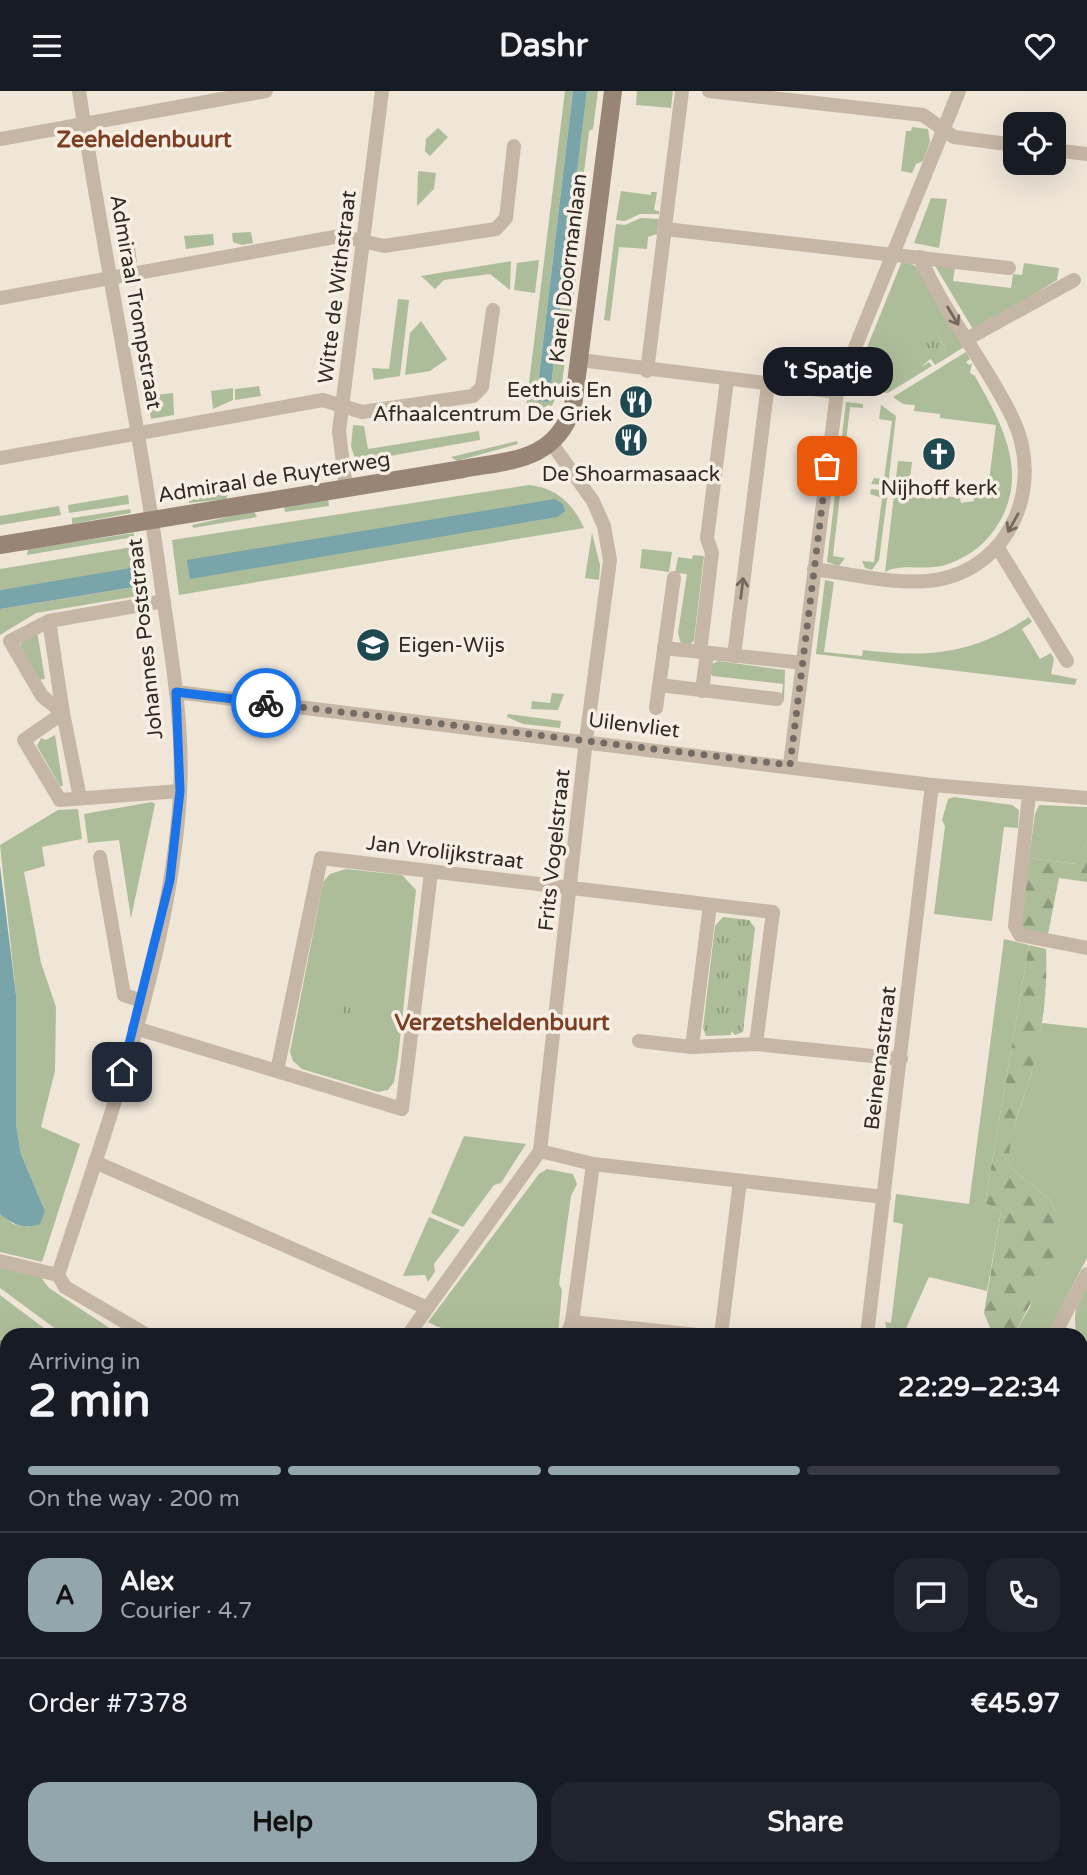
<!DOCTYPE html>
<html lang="en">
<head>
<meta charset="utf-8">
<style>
  body { margin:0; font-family:"Varela Round",sans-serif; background:#20242c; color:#f1f3f6; height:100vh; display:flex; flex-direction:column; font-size:26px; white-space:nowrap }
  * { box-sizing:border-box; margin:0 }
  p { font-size:23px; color:#9ea1a6 }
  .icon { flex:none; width:38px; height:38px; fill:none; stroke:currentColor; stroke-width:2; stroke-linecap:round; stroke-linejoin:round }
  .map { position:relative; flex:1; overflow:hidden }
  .drawer { position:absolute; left:0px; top:1237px; width:1088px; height:548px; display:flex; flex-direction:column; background:#171b24; border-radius:21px 21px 0 0; box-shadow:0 7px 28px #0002 }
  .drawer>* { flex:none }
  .tools { position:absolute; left:1003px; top:21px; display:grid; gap:14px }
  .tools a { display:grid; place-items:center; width:63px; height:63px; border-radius:14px; background:#171b24; box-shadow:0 7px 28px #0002; font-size:35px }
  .pin { position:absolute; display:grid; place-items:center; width:60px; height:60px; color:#fff; margin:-30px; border-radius:14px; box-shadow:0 4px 10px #0006 }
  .courier { position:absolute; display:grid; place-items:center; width:70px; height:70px; margin:-35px; border:5px solid #1a73e8; border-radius:50%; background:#fff; color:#222; box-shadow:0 2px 9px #0007 }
  .bubble { position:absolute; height:49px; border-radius:21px; background:#171b24; box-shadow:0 7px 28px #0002; font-size:23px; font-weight:700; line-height:49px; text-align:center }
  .summary em { font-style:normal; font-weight:700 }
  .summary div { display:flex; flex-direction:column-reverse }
  .summary { display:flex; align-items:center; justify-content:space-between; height:119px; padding:0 28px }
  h1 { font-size:46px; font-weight:700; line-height:52px }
  .bar { display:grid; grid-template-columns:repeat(4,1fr); gap:10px 7px; align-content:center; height:84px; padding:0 28px }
  .bar i { height:9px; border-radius:5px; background:#363941 }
  .bar .on { background:#92a6ab }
  .bar p { grid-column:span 4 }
  .line { display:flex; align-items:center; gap:18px; padding:0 28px; border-top:2px solid #363941 }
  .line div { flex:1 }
  .round { display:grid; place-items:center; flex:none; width:74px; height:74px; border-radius:21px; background:#20242c }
  .primary-button { display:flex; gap:14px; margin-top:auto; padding:14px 28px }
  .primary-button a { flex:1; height:80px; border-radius:21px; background:#92a6ab; color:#111; font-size:28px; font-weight:700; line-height:80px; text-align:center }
  .primary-button a+a { background:#20242c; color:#f1f3f6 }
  header { display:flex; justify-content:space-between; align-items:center; height:91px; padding:0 28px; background:#171b24; font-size:32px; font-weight:700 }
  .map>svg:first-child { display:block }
  .green { fill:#aebd99 }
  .forest { fill:url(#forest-firs) }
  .park { fill:url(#park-tufts) }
  .water { fill:#78a4aa }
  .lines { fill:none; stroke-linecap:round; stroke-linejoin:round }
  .street { stroke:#c6b6a5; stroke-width:14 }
  .secondary { stroke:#998576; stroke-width:18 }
  .rail { stroke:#322a25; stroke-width:4.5; stroke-dasharray:2 5; stroke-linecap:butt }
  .oneway { stroke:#75695f }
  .done { stroke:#746c64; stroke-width:7; stroke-dasharray:0 12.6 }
  .route { stroke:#1a73e8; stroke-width:9 }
  .labels { text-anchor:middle; stroke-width:7; stroke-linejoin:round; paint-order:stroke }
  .street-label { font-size:21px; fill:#322a25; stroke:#f7efe3 }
  .poi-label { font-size:21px; fill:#322a25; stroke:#f7efe3 }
  .neighbourhood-label { font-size:23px; font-weight:bold; fill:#7c3f24; stroke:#f7efe3 }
</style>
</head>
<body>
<header><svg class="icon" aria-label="menu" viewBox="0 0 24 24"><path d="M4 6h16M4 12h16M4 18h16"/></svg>Dashr<svg class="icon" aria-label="heart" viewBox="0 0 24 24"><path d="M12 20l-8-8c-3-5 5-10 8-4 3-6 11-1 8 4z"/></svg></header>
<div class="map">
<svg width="1087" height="1784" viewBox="0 0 1087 1784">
  <defs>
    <pattern id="forest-firs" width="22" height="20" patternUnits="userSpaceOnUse" patternTransform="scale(1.75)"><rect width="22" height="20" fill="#aebd99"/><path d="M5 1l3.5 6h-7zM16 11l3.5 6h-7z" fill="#8e9a7d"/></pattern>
    <pattern id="park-tufts" width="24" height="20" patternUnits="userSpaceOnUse" patternTransform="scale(1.75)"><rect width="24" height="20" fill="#aebd99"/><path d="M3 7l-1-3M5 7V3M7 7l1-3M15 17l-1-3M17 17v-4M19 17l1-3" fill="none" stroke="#8e9a7d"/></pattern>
  </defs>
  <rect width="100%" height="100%" fill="#efe6d8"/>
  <g class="green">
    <path d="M565 0H573L536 309 549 311 587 0H598L593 38 589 40C585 83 575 128 575 172L578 173 562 292 552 315 548 314 544 318 526 316Z"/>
    <polygon points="637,0 673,0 671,17 636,14"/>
    <polygon points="912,36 928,38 930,51 923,70 916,73 912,82 901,80 906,40 911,40"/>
    <polygon points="438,37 448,46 430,65 425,60 426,48"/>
    <polygon points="418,80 436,82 434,98 417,115"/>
    <polygon points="621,100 651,104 651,101 657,101 654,119 659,120 659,123 640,123 625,130 616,129"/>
    <polygon points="931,107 947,108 939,157 914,152"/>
    <polygon points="641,127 659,128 657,143 648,146 647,158 619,156 610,230 604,229 616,133 625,134"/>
    <polygon points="251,141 253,152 242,154 233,151 232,142"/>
    <polygon points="213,143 214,154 186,158 184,145"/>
    <polygon points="134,150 137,171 123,171 119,151"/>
    <polygon points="539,169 535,202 514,199 517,172"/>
    <polygon points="511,170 510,199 490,183 444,189 435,198 421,185"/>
    <polygon points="902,170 916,175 964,256 935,274 930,267 945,256 935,238 920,267 923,275 929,271 932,275 888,302 851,296"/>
    <polygon points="1024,172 1059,177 1057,189 974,240 934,173 955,176 953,190 1011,197 1013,183 1022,184"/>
    <polygon points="398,208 409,209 400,285 374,289 372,277 389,278"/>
    <polygon points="421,230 447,268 430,280 405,284 410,242"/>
    <path d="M966 261 970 268 966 271 969 274 972 272 970 282 975 285C1000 330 1029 379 1000 430 988 451 971 465 948 473 928 481 902 471 885 481L898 370 912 371 908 405 931 408 932 403 960 407 961 412 974 410V405L987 406 996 334 940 327V323L914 320 915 314 903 313 893 306Z"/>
    <polygon points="259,295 261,305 235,309 235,298"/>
    <polygon points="233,297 233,309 213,318 211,300"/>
    <polygon points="173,302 174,324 151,328 147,305"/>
    <polygon points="846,311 863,313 863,317 850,316 833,465 845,467 839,475 827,471"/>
    <polygon points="881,314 896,325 888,394 871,393 874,387 884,388 892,330 879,328"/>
    <polygon points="353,334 364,335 368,358 479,340 480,349 356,371 351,355"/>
    <polygon points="517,350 518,353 457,370 451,366"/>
    <path d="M529 394C557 397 573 413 584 437L179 504 172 449Z"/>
    <polygon points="871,398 888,400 879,469 872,479 865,477 862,470 874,471 882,407 870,403"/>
    <polygon points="229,401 226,408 189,412 189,408"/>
    <polygon points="128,404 129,413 69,422 68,414"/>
    <polygon points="328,408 329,415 285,421 284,416"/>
    <polygon points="59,415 61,424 0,434 0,425"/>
    <polygon points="130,418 131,422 72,433 72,427"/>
    <polygon points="254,420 257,426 193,437 192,434"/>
    <polygon points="134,442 134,446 27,464 28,458"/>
    <polygon points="592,442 600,474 599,489 585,487"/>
    <polygon points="138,455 146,493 138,505 36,522 0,544 0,518 134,496 131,478 0,499 0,478"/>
    <polygon points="642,458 672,461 669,481 640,477"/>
    <polygon points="693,464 704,465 694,549 690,554 681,553 678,542 687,483 675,482 678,466 692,468"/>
    <path d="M825 489 834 491 824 561 862 565 863 559C929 567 973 563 1029 526L1032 531 1022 538 1040 568 1051 562 1054 568 1051 583 1077 588 1075 594 816 563Z"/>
    <polygon points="37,540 45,588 39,589 21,558 21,551"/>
    <polygon points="718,570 785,579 784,610 781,609 783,593 713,585 710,582 712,573"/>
    <polygon points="552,602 564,603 558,619 531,618 532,610 550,612"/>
    <polygon points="508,623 561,630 560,637 523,633 507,626"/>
    <polygon points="55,644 63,695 60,695 37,655 41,647 46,649"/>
    <polygon points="954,706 1012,714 1019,719 1018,737 1004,736 992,830 934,823 945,735 942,729 948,708"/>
    <polygon points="152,711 155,713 131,827 119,749 88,752 84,723"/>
    <polygon points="1039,714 1087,716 1087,750 1077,773 1029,767 1035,723"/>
    <polygon points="78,718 82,748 42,756 45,775 24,781 41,872 56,916 55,980 41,1036 80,1053 42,1171 0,1161 0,1123 13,1133 29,1136 45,1120 21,1063 16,1033 16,904 0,754 58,719"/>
    <polygon points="346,778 402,784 416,799 398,967 394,991 388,999 378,1001 302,978 293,970 290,961 323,791 330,783"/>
    <polygon points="1004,848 1029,854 985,1112 1001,1120 987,1200 929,1186 903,1244 888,1244 885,1231 891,1232 903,1133 893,1131 896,1103 969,1113"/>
    <polygon points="1042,932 1087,937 1087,1167 1047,1244 1014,1244 1030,1216 1056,1121 1050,1109 1009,1075 1008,1054 1031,983"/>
    <polygon points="464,1045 526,1053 501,1092 494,1094 463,1136 431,1122"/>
    <path d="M547 1078 573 1083 577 1093 571 1105 559 1193 562 1199 558 1244C521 1244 460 1250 428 1231L539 1083Z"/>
    <polygon points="429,1126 460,1139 434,1173 435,1181 428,1191 425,1184 403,1185"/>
    <polygon points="0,1175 40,1185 49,1197 120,1244 64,1244 0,1197"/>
    <path d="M1087 1191V1296L1082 1307V1244H1077C1072 1222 1077 1211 1087 1191Z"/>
    <polygon points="0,1204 53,1244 7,1244 7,1251 0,1248"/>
  </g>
  <g class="forest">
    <polygon points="1087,750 1087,791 1059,787 1048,843 1025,839 1021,834 1029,767 1076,773"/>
    <path d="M1029 854 1046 858C1048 900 1042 946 1030 986 1021 1016 1008 1043 1009 1075L1050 1109 1056 1121 1069 1126 1050 1175 1014 1244H993L984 1222 1001 1120 985 1112Z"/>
  </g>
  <g class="park">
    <polygon points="935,238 945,256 922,275 911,253"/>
    <polygon points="723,826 749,829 755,837 743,941 735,944 731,940 731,944 706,945 703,937 715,835"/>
    <polygon points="346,903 365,905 363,926 343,923 344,918 337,917 338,908 344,909"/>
  </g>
  <g class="water">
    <polygon points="573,0 587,0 549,311 536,310"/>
    <polygon points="555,408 563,413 565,420 557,426 190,488 187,469"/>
    <polygon points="131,477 134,496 0,518 0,499"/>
    <path d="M0 775 16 904V1033L21 1063 45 1120 40 1133C26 1139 11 1133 0 1123Z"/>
    <polygon points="0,1617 7,1620 7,1778 234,1778 237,1784 0,1784"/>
  </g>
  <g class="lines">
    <g class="street">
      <polyline points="709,0 923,24 954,46 1015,54"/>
      <polyline points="0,48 266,0"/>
      <polyline points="1054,59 1087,63"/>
      <polyline points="665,138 1009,177"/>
      <polyline points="0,207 340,145 384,155 496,138 506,127 514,55"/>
      <polyline points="967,248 1074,189"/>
      <polyline points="580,269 837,301"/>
      <polyline points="647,280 682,0"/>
      <polyline points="0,367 323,309 362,321 473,305 482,296 493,219"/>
      <polyline points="346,397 339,340 382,0"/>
      <polyline points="998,457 1067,570"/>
      <path d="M814 478C853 483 897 495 936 489 1012 476 1044 393 1013 328 986 271 944 223 920 166"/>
      <polyline points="164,510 49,530 10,550 42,605 63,622 24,649 60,709 180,700"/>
      <polyline points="49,530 63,622 80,707"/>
      <polyline points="664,557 803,572"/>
      <polyline points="700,561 712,462 707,447 727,289"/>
      <polyline points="734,565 768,293"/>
      <polyline points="659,594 777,608"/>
      <polyline points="702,600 707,562"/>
      <polyline points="176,601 932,694 1087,707"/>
      <polyline points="656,617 674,487"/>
      <polyline points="790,674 837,301 959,0"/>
      <polyline points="1029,704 1015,835 1020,844 1087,857"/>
      <polyline points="100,766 124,904 142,910"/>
      <polyline points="135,937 402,1018 431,782"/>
      <polyline points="639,950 692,956 756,953 901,968"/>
      <polyline points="692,956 710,814"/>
      <polyline points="277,980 321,767 773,821 756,953"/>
      <polyline points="540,1060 586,649 610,469 604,435 593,410 552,353"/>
      <polyline points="540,1060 593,1073 884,1106"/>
      <polyline points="95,1071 425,1216"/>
      <polyline points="0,1170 58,1184"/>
      <path d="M58 1184C107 1034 171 861 180 703 184 630 170 557 160 485 138 323 103 162 79 0"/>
      <polyline points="58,1184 65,1196 147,1244"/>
      <polyline points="572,1231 698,1244"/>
      <polyline points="408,1244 540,1060"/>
      <polyline points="567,1244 572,1231 593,1073"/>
      <polyline points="721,1244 740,1090"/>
      <polyline points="867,1244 932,694"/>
      <polyline points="1054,1244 1087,1183"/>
      <polyline points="966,1784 967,1778"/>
    </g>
    <g class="secondary">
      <path d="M0 454 463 378C511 369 555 370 573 316L613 0"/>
      <polyline points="0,1258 7,1261"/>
      <polyline points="1082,1326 1087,1316"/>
    </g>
    <g class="rail">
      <polyline points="0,1280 7,1283"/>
      <polyline points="1082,1371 1087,1364"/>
    </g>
  </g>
  <defs><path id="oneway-shaft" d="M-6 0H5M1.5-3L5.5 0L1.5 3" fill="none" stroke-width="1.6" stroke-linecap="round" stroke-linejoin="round" transform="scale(1.75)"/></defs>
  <g class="oneway">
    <use href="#oneway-shaft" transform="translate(953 225) rotate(59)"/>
    <use href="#oneway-shaft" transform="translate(1013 432) rotate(119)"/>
    <use href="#oneway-shaft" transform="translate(742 497) rotate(-83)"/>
  </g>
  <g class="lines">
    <polyline class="done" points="266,612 790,674 827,375"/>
    <polyline class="route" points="122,981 170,789 180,700 176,601 266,612"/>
  </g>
  <defs>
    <g id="restaurant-disc" transform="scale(1.75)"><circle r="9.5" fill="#1e4950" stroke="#f7efe3"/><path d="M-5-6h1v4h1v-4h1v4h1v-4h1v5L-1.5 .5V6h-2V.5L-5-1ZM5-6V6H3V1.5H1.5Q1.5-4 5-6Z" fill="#fff"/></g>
    <g id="church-disc" transform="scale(1.75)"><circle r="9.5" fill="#1e4950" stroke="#f7efe3"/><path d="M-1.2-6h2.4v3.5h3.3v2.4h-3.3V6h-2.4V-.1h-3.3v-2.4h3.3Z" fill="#fff"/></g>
    <g id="school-disc" transform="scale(1.75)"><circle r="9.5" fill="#1e4950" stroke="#f7efe3"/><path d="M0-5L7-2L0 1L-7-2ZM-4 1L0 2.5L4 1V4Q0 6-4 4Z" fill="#fff"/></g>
  </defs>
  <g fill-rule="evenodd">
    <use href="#restaurant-disc" x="636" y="311"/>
    <use href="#restaurant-disc" x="631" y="349"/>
    <use href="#church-disc" x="939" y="363"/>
    <use href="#school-disc" x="373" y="554"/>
  </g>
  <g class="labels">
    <g class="street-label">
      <text transform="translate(568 177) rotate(-83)" y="7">Karel Doormanlaan</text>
      <text transform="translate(337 196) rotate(-83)" y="7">Witte de Withstraat</text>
      <text transform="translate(136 211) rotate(80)" y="7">Admiraal Trompstraat</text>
      <text transform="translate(274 386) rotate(-9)" y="7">Admiraal de Ruyterweg</text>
      <text transform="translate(145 548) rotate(-96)" y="7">Johannes Poststraat</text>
      <text transform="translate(634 634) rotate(7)" y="7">Uilenvliet</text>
      <text transform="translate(554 759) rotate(-84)" y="7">Frits Vogelstraat</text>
      <text transform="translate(445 761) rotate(7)" y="7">Jan Vrolijkstraat</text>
      <text transform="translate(880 967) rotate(-83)" y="7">Beinemastraat</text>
    </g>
    <g class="poi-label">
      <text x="612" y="306" text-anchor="end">Eethuis En<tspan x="612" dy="24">Afhaalcentrum De Griek</tspan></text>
      <text x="631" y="390">De Shoarmasaack</text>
      <text x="939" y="404">Nijhoff kerk</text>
      <text x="398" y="561" text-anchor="start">Eigen-Wijs</text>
    </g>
    <g class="neighbourhood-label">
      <text x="144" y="56">Zeeheldenbuurt</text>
      <text x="502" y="939">Verzetsheldenbuurt</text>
    </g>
  </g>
</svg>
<div class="tools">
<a><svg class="icon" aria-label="locate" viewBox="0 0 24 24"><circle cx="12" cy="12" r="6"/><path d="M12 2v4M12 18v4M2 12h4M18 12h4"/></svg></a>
</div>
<div class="pin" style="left:827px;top:375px;background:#ea580c"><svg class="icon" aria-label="bag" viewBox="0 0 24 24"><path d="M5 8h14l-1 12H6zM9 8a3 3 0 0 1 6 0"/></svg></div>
<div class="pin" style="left:122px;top:981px;background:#1f2937"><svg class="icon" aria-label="home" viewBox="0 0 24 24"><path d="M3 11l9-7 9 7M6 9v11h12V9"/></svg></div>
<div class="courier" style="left:266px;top:612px"><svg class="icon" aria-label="bike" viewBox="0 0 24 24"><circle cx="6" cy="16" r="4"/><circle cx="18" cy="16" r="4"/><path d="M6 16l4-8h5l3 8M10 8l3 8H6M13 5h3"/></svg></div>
<div class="bubble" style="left:763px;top:256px;width:130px">'t Spatje</div>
<section class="drawer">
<div class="summary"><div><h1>2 min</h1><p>Arriving in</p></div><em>22:29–22:34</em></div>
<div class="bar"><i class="on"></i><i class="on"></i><i class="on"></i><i></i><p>On the way · 200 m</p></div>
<div class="line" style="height:126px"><b class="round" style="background:#92a6ab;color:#111">A</b><div><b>Alex</b><p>Courier · 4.7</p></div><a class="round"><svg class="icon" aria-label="chat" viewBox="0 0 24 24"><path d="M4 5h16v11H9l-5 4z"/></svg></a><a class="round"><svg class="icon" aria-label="phone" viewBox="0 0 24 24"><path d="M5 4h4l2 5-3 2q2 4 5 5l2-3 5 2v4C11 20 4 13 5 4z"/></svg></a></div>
<div class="line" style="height:91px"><div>Order #7378</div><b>€45.97</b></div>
<div class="primary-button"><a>Help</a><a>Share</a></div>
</section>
</div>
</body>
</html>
